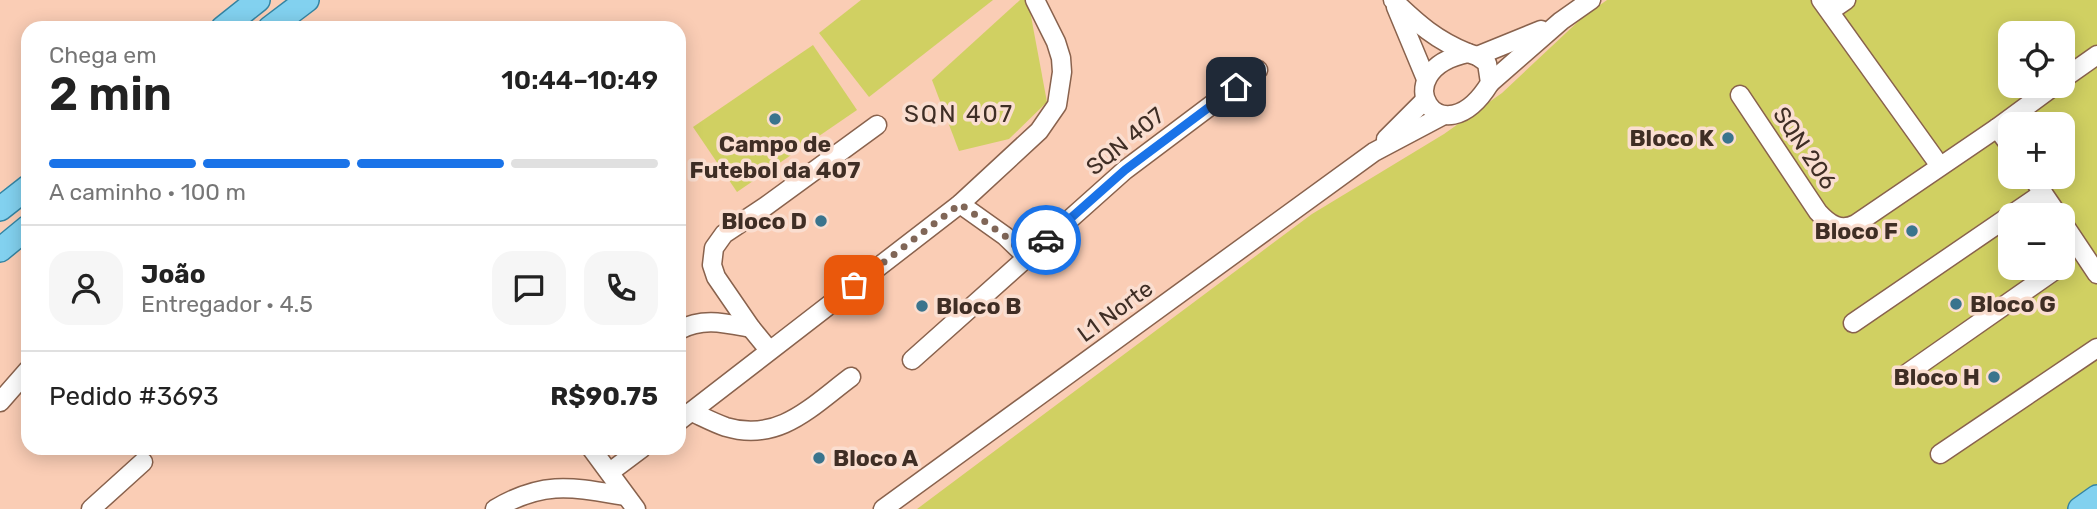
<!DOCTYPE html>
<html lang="pt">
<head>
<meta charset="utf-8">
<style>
  body { margin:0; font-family:Rubik,sans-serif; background:#f6f6f6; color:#222; height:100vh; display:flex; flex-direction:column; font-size:26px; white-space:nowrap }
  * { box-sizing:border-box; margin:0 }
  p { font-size:23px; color:#767676 }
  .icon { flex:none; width:38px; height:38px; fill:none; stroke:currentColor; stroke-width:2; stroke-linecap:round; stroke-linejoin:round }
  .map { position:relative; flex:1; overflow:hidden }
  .side { position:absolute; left:21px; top:21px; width:665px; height:434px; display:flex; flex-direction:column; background:#fff; border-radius:21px; box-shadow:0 4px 18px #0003 }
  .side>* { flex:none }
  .buttons { position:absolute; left:1998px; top:21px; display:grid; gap:14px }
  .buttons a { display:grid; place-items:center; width:77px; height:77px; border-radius:14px; background:#fff; box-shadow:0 4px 18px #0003; font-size:35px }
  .pin { position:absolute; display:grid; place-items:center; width:60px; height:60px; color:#fff; margin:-30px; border-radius:14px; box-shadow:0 4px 10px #0006 }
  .courier { position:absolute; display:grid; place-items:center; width:70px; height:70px; margin:-35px; border:5px solid #1a73e8; border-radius:50%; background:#fff; color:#222; box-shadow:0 2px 9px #0007 }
  .overview em { font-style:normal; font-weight:600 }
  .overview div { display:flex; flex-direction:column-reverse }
  .overview { display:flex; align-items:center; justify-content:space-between; height:119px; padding:0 28px }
  h1 { font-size:46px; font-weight:600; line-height:52px }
  .bar { display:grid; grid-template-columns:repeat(4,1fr); gap:10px 7px; align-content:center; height:84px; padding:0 28px }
  .bar i { height:9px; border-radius:5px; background:#e0e0e0 }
  .bar .active { background:#1a73e8 }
  .bar p { grid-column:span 4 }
  .line { display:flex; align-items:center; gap:18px; padding:0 28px; border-top:2px solid #e0e0e0 }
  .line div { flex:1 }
  .round { display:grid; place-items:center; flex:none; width:74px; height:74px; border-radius:21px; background:#f6f6f6 }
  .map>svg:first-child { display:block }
  .green { fill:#d0d062; fill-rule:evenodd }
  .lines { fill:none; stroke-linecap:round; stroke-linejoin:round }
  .minor-casing { stroke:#89624d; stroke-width:21 }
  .major-casing { stroke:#3484a2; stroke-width:26 }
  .minor { stroke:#fff; stroke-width:18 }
  .major { stroke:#82d1ef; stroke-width:23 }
  .done { stroke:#806657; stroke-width:7; stroke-dasharray:0 12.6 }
  .route { stroke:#1a73e8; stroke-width:9 }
  .poi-dot { fill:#3a748d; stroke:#faded0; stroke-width:2.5 }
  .labels { text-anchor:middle; stroke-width:7; stroke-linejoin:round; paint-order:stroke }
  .poi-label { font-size:23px; font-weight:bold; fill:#3f2e25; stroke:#faded0; text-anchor:end }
  .street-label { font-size:23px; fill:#3f2e25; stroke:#faded0 }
  .neighbourhood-label { font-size:24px; letter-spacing:2px; fill:#3f2e25; stroke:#faded0 }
</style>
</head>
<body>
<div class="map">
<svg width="2097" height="509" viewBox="0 0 2097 509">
  <rect width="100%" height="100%" fill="#facdb5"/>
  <g class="green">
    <polygon points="861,0 993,0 869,97 819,33"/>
    <polygon points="1020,0 1028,0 1047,102 1009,139 959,151 932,80"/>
    <path d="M1607 0H2097V491L2071 509H917L1312 214 1444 134 1502 93 1583 17ZM2011 33H2063V86H2011ZM2011 124H2063V177H2011ZM2011 215H2063V268H2011Z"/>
    <polygon points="813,45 857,110 737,192 693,127"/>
  </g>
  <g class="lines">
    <g class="minor-casing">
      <g id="minor">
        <path d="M1393 0C1418 24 1436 40 1468 53"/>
        <polyline points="1821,0 1940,166"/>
        <polyline points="1396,7 1426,79"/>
        <polyline points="1830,11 1846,0"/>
        <path d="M1468 53 1477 56 1487 63 1490 83C1441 163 1382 71 1468 53Z"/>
        <polyline points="1477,56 1541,30"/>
        <polyline points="2063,79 2097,55"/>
        <polyline points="1490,83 1561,21 1591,0"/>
        <path d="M1740 95 1818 212C1829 224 1840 232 1856 224L1997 128 2054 86"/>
        <polyline points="1997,128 2011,147"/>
        <polyline points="1386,139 1425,100"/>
        <polyline points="2032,177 2058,215"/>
        <polyline points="960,204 1005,236 1027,257"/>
        <polyline points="2063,223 2097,274"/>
        <polyline points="1853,323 2043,193"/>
        <path d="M679 330C703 317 725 323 751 328"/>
        <polyline points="769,350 751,328 716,277 712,265 714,248 724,234 766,206 877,125"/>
        <polyline points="912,360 1125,170 1258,70"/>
        <polyline points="1902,377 2058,268"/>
        <polyline points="0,402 28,370"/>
        <path d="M692 412C703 417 714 423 726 427 779 443 812 406 851 377"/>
        <polyline points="679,421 960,204 1039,131 1057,105 1062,72 1061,58 1056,42 1035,0"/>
        <polyline points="591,448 636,509"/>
        <polyline points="1940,454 2097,348"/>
        <polyline points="610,472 642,448"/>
        <polyline points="91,509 143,462"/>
        <path d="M495 509C544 480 572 487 625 496"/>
        <polyline points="883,509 1374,152 1442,116"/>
      </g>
    </g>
    <g class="major-casing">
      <g id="major">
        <polyline points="223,28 258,0"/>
        <polyline points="270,28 307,0"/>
        <polyline points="0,209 28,187"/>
        <polyline points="0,250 28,227"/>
        <polyline points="2080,509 2097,497"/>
      </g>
    </g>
    <use href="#minor" class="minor"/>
    <use href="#major" class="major"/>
  </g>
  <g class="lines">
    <polyline class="done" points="854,285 960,204 1005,236 1027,257 1046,240"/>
    <polyline class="route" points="1046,240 1125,170 1236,87"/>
  </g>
  <g class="poi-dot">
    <circle cx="775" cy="119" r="7"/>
    <circle cx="1728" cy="138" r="7"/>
    <circle cx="821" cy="221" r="7"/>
    <circle cx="1912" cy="231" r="7"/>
    <circle cx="1956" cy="304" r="7"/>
    <circle cx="922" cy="306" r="7"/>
    <circle cx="1994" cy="377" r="7"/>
    <circle cx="819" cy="458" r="7"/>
  </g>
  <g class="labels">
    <g class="poi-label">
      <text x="1714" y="146">Bloco K</text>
      <text x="775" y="152" text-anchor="middle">Campo de<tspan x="775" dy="26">Futebol da 407</tspan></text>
      <text x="807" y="229">Bloco D</text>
      <text x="1898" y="239">Bloco F</text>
      <text x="1970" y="312" text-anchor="start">Bloco G</text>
      <text x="936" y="314" text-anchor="start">Bloco B</text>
      <text x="1980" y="385">Bloco H</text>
      <text x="833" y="466" text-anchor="start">Bloco A</text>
    </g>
    <g class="street-label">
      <text transform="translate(1125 141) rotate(-39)" y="8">SQN 407</text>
      <text transform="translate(1805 148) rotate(56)" y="8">SQN 206</text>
      <text transform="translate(1115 311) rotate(-36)" y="8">L1 Norte</text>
    </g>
    <g class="neighbourhood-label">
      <text x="959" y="122">SQN 407</text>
    </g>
  </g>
</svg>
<div class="buttons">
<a><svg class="icon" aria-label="locate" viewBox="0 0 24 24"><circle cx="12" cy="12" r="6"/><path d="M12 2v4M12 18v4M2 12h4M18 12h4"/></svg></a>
<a>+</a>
<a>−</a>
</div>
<div class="pin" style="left:854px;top:285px;background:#ea580c"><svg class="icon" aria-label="bag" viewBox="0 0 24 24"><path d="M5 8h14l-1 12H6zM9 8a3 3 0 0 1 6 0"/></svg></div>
<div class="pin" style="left:1236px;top:87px;background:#1f2937"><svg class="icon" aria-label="home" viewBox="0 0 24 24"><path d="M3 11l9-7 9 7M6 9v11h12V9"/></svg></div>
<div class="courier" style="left:1046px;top:240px"><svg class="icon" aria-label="car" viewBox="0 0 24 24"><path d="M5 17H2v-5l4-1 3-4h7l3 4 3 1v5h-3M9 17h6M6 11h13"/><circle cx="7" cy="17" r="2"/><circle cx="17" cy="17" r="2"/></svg></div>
<section class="side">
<div class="overview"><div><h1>2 min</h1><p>Chega em</p></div><em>10:44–10:49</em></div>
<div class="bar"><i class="active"></i><i class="active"></i><i class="active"></i><i></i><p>A caminho · 100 m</p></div>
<div class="line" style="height:126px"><a class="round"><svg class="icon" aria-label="person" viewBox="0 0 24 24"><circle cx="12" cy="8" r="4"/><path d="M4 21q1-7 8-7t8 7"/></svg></a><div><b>João</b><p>Entregador · 4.5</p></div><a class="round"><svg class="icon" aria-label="chat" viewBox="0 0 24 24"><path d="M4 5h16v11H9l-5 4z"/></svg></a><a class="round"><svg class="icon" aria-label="phone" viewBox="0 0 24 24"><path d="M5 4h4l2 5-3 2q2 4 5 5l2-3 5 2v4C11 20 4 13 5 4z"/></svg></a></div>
<div class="line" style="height:91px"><div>Pedido #3693</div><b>R$90.75</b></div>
</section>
</div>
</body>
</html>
